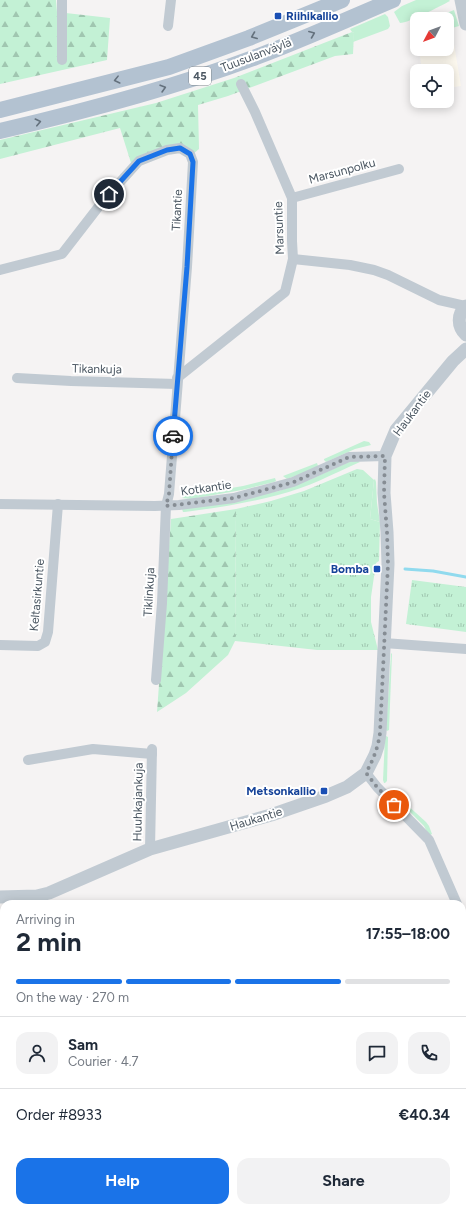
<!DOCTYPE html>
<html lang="en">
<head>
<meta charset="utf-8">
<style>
  body { margin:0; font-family:Figtree,sans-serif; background:#f2f2f3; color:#1f2937; height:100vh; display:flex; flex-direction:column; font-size:15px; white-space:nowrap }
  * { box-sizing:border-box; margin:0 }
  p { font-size:13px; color:#747a83 }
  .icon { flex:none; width:22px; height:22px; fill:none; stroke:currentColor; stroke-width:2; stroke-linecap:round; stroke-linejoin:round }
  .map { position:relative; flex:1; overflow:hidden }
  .side { position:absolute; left:0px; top:900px; width:466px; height:312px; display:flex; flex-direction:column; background:#fff; border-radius:12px 12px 0 0; box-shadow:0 2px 10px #0003 }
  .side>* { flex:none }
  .needle { width:26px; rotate:229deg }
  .tools { position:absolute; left:410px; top:12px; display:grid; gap:8px }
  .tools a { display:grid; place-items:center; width:44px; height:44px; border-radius:8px; background:#fff; box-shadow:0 2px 10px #0003; font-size:20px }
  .pin { position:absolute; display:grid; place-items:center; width:34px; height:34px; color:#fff; margin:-17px; border:2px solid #fff; border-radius:50%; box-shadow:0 1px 4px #0007 }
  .courier { position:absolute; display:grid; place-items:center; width:40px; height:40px; margin:-20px; border:3px solid #1a73e8; border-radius:50%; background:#fff; color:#222; box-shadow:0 1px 5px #0007 }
  .head em { font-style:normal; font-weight:700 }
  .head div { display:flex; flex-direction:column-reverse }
  .head { display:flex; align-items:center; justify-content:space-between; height:68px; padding:0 16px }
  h1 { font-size:26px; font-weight:700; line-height:30px }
  .bar { display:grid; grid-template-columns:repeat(4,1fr); gap:6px 4px; align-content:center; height:48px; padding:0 16px }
  .bar i { height:5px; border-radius:3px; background:#e0e1e3 }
  .bar .on { background:#1a73e8 }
  .bar p { grid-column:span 4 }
  .line { display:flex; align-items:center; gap:10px; padding:0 16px; border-top:1px solid #e0e1e3 }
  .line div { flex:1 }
  .round { display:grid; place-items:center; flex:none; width:42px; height:42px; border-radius:12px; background:#f2f2f3 }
  .cta { display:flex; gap:8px; margin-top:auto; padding:8px 16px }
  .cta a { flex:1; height:46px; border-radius:12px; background:#1a73e8; color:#fff; font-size:16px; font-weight:700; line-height:46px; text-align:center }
  .cta a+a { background:#f2f2f3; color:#1f2937 }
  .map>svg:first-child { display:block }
  .commercial { fill:#fdf9ef }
  .grass { fill:#c3f1d5 }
  .forest { fill:url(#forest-firs) }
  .park { fill:url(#park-tufts) }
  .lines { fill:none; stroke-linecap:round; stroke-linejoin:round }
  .stream { stroke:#90daee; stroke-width:3 }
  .minor { stroke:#c1cad2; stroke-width:10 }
  .tertiary { stroke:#c1cad2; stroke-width:13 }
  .primary { stroke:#b3c2d1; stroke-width:16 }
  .oneway { stroke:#64717d }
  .done { stroke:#868d94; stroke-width:4; stroke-dasharray:0 7.2 }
  .route { stroke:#1a73e8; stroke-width:5 }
  .transit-dot { fill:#1a4fb4; stroke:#fff; stroke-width:1.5 }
  .labels { text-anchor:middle; stroke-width:4; stroke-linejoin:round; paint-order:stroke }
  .shield { fill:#fff; stroke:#808990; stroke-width:1 }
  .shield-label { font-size:11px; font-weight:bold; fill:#4a5661 }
  .transit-label { font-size:12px; font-weight:bold; fill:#164399; stroke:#fff; text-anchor:end }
  .street-label { font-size:12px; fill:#4a5661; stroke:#fff }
</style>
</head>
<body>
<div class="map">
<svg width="466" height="1212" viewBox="0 0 466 1212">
  <defs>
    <pattern id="forest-firs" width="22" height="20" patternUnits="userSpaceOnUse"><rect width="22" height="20" fill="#c3f1d5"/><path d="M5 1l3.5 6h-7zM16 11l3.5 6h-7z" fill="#a0c6b0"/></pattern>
    <pattern id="park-tufts" width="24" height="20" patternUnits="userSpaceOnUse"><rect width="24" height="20" fill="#c3f1d5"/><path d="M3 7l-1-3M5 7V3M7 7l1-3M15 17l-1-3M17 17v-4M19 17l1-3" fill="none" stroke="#a0c6b0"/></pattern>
  </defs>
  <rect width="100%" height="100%" fill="#f5f3f3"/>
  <polygon class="commercial" points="447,33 453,38 461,86 447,88 447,71 422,71 419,49 447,49"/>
  <g class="grass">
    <path d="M416 0H449L450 1C440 6 409 23 400 23L394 12 402 6Z"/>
    <polygon points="454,10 459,26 452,28 447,26 447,19 432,19"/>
    <polygon points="385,14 388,17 390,26 388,29 353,42 354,33 352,32 350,29"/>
    <polygon points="364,441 369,442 371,445 355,449 326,462 324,460 324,459"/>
    <path d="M358 461 360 462C333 474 307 488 278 495 247 503 216 508 185 512H183L182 509 279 491 309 480 349 462Z"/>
    <polygon points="317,463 318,466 316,468 287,479 283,476"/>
    <polygon points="275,478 276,481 274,482 242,490 191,499 182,498 184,496 243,486"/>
    <polygon points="375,479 376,482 377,503 380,522 370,519 374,480"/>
    <polygon points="391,653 392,654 389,730 387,731 386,730"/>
    <polygon points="386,736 388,737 387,781 385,783 384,783 383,780 385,738"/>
    <polygon points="403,803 405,803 426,822 429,826 432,834 430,835 428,834 424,826 402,804"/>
  </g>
  <g class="forest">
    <polygon points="0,0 56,0 57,12 110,18 107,60 0,84"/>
    <polygon points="352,32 354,33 353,54 335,56 228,96 198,105 199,149 193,154 181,147 132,166 120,128 0,159 0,140 156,103 234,78"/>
    <polygon points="236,509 235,641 228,655 186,693 157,712 171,519"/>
    <polygon points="0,998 4,999 4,1208 462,1208 462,1038 466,1039 466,1212 0,1212"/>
  </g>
  <g class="park">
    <polygon points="357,469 363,470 374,480 370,519 380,522 379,561 376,563 371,597 371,622 378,650 317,650 235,641 236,509 271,501 304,491"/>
    <polygon points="412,580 466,587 466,632 406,624"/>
  </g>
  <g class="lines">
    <polyline class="stream" points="405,569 433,571 466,577"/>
    <g class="minor">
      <polyline points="168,26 171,0"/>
      <polyline points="62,60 62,0"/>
      <polyline points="292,198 399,169"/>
      <polyline points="293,259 350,265 374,270 388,275 439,300 466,306"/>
      <polyline points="0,270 62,254 103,201 139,161 167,150 180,148 190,154 193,162 187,267 169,494 166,506 162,603 156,680"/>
      <polyline points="17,378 71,381 177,384"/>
      <polyline points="177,378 285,292 293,259 292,241 292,198 255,112 241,84"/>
      <polyline points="0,504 155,506 179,505 234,498 293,482 349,457 385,456"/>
      <polyline points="384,643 466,649"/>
      <polyline points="0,645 38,646 45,642 48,632 58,504"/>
      <polyline points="28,760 93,749 152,754"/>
      <polyline points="366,773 377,787 429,840 457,904"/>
      <polyline points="150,849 152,749"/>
      <polyline points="462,915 466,924"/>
    </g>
    <g class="tertiary">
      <polyline points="461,0 466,24"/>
      <path d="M466 306C457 314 457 326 466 335"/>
      <polyline points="0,897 37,896 49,893 150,849 271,815 326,796 347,787 366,773 375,755 378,746 380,733 388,564 387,532 384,493 385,456 396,430 453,361 466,349"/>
    </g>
    <g class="primary">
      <polyline points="0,110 169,67 249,38 342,0"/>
      <path d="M0 131C86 111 173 88 256 57 302 40 348 19 393 0"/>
    </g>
  </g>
  <defs><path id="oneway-chevron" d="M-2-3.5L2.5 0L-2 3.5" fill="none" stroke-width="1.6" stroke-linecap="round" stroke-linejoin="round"/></defs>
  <g class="oneway">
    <use href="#oneway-chevron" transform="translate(312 34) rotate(-22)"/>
    <use href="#oneway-chevron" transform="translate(254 36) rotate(158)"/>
    <use href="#oneway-chevron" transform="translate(117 80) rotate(166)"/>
    <use href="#oneway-chevron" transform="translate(163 88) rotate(-16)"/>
    <use href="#oneway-chevron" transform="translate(38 122) rotate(-13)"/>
  </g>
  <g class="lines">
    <path class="done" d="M173 436 169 494 166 506 234 498 294 482 349 457 385 456 384 493 387 532 388 564 380 733C378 748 373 760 366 773L377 787 394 805"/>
    <polyline class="route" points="109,194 139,161 167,150 180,148 190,154 193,162 187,267 173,436"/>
  </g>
  <g class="transit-dot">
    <rect x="274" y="12" width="8" height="8" rx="2"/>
    <rect x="373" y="565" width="8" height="8" rx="2"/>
    <rect x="320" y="787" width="8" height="8" rx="2"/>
  </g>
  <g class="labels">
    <rect class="shield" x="189" y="67" width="22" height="18" rx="3"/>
    <g class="shield-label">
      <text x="200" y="80">45</text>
    </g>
    <g class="transit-label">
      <text x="286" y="20" text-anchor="start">Riihikallio</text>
      <text x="369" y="573">Bomba</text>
      <text x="316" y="795">Metsonkallio</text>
    </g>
    <g class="street-label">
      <text transform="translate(256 55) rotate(-21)" y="4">Tuusulanväylä</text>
      <text transform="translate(342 171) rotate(-15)" y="4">Marsunpolku</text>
      <text transform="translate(177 210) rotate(-87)" y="4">Tikantie</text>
      <text transform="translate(279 228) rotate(-92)" y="4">Marsuntie</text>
      <text transform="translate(97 369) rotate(1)" y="4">Tikankuja</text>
      <text transform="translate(412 413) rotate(-53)" y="4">Haukantie</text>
      <text transform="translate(206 488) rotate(-8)" y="4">Kotkantie</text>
      <text transform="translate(149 592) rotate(-87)" y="4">Tiklinkuja</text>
      <text transform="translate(37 595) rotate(-85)" y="4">Keltasirkuntie</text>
      <text transform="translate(138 802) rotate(-89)" y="4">Huuhkajankuja</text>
      <text transform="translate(256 819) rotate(-17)" y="4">Haukantie</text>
    </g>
  </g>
</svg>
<div class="tools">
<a><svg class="needle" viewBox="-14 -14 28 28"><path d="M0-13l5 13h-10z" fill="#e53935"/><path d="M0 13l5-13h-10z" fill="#747a83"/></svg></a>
<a><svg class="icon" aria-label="locate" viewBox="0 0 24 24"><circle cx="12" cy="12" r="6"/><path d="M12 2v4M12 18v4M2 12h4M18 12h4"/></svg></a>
</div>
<div class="pin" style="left:394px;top:805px;background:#ea580c"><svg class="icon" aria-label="bag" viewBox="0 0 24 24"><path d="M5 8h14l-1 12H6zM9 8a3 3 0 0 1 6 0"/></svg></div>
<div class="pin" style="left:109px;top:194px;background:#1f2937"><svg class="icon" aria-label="home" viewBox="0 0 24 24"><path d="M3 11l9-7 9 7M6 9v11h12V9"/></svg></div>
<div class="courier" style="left:173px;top:436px"><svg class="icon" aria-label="car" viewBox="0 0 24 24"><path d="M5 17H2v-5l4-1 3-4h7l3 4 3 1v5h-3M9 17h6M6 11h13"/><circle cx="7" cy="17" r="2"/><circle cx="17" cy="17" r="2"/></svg></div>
<section class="side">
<div class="head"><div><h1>2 min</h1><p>Arriving in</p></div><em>17:55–18:00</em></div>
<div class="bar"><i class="on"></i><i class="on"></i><i class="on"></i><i></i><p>On the way · 270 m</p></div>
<div class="line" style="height:72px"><a class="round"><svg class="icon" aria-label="person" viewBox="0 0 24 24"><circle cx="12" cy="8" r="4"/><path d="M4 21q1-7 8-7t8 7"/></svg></a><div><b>Sam</b><p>Courier · 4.7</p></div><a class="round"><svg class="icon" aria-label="chat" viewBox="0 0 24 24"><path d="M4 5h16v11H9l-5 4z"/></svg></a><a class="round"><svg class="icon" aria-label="phone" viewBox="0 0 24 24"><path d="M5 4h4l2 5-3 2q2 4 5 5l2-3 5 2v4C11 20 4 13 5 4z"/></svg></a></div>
<div class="line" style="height:52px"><div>Order #8933</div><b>€40.34</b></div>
<div class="cta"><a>Help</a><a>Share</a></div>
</section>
</div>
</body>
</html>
